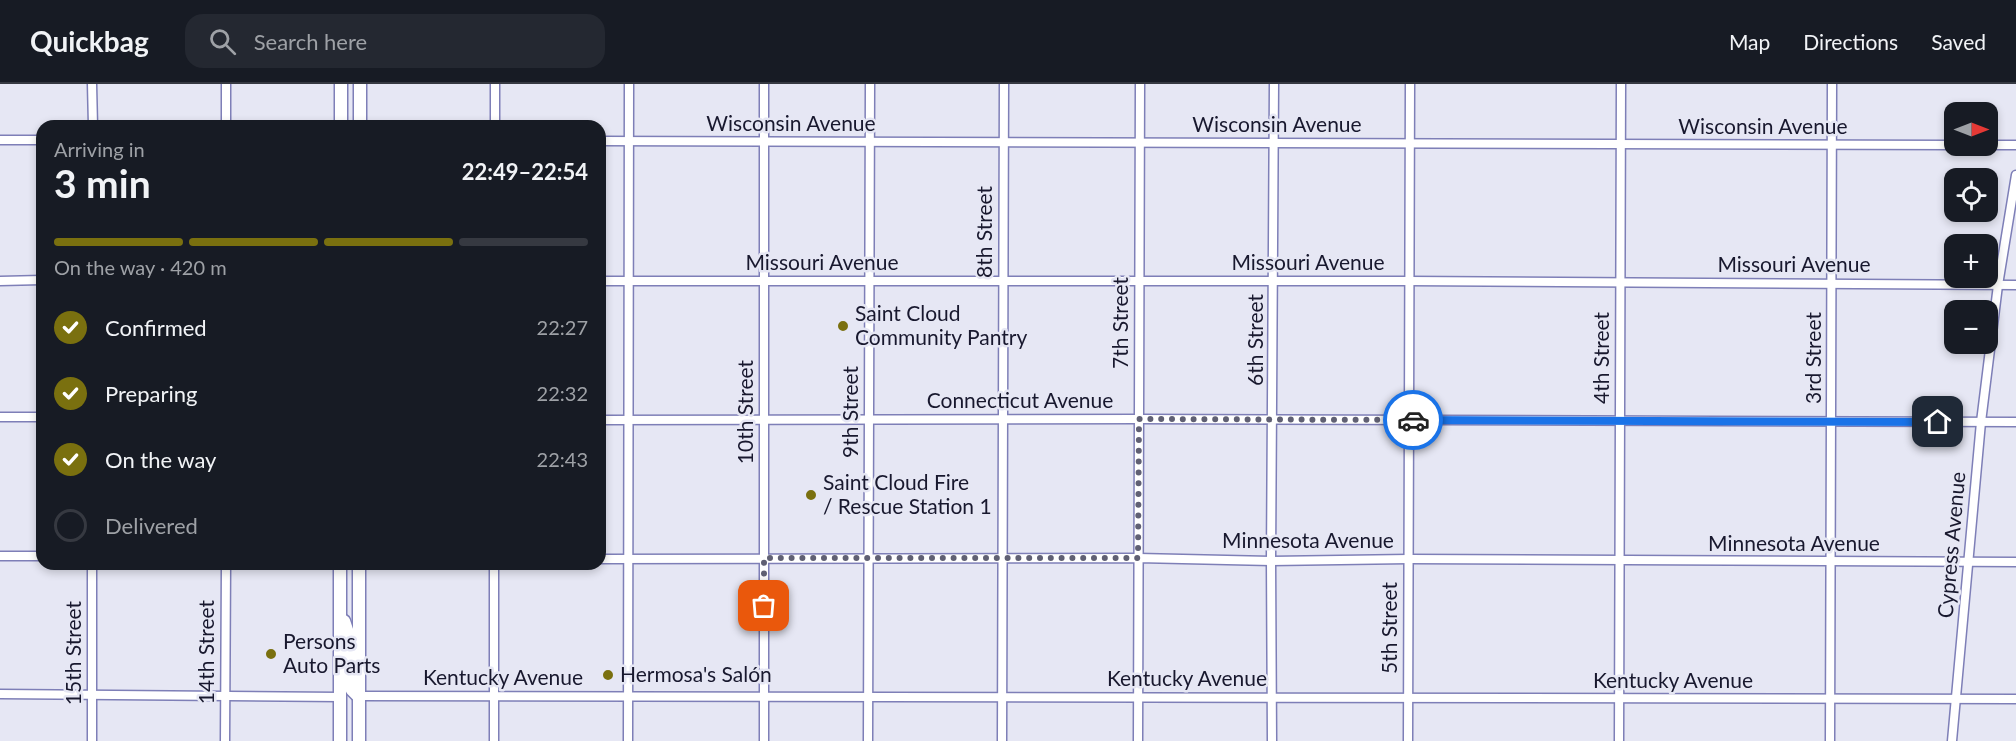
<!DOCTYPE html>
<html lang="en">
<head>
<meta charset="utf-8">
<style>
  body { margin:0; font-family:Lato,sans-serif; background:#242831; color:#f1f3f6; height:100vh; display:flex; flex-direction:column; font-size:22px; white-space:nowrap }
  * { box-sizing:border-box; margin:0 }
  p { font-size:20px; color:#9ea1a6 }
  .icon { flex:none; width:33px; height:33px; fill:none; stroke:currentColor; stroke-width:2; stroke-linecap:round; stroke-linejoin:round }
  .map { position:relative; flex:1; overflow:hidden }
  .side { position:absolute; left:36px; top:36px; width:570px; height:450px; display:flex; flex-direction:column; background:#171b24; border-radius:18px; box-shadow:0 3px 9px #0003 }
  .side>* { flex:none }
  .needle { width:39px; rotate:90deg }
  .fabs { position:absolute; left:1944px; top:18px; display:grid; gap:12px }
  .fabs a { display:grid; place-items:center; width:54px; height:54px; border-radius:12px; background:#171b24; box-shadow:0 3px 9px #0003; font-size:30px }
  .pin { position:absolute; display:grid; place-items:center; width:51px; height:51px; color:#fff; margin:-26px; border-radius:12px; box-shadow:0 3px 9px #0006 }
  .courier { position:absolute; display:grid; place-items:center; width:60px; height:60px; margin:-30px; border:4px solid #1a73e8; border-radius:50%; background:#fff; color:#222; box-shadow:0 2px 8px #0007 }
  .headline em { font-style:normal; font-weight:700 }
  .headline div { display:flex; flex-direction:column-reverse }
  .headline { display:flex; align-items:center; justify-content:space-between; height:102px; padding:0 18px }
  h1 { font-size:39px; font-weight:700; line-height:45px }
  .bar { display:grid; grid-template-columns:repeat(4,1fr); gap:9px 6px; align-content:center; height:72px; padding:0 18px }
  .bar i { height:8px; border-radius:4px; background:#363941 }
  .bar .current { background:#7a700f }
  .bar p { grid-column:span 4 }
  ol { padding:0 18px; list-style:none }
  li { display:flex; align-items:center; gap:18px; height:66px }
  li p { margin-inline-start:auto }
  li .icon { padding:6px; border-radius:50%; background:#7a700f; color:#fff; stroke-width:4 }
  li:last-child { color:#9ea1a6 }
  li i { width:33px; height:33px; border:3px solid #363941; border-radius:50% }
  header { display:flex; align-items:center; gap:36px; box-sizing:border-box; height:84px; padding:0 30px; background:#171b24; border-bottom:2px solid #363941 }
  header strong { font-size:28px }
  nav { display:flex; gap:33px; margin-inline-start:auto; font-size:21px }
  .search { width:420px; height:54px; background:#242831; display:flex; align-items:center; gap:15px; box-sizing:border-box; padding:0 21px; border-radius:18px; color:#9ea1a6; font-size:22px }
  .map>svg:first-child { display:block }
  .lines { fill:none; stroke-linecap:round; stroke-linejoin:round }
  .minor-casing { stroke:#7e7fb7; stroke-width:11 }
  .highway-casing { stroke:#7e7fb7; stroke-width:15 }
  .minor { stroke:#fff; stroke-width:8 }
  .highway { stroke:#fff; stroke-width:12 }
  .done { stroke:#606073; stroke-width:6; stroke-dasharray:0 10.8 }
  .route { stroke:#1a73e8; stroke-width:8 }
  .poi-dot { fill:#7a700f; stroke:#e6e7f4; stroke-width:2 }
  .labels { text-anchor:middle; stroke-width:5; stroke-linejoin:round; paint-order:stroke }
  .street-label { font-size:21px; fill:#18182e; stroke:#e6e7f4 }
  .poi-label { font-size:21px; fill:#18182e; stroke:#e6e7f4; text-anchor:start }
</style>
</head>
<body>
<header>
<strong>Quickbag</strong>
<div class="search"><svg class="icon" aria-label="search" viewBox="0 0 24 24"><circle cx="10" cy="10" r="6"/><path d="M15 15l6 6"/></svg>Search here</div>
<nav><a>Map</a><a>Directions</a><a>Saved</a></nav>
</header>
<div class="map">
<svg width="2016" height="657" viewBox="0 0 2016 657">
  <rect width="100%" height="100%" fill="#e6e7f4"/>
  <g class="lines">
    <g class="minor-casing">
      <g id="minor">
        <polyline points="92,0 93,42"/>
        <polyline points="226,42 226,0"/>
        <polyline points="495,42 495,0"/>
        <polyline points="0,56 42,56"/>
        <polyline points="600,57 1954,61"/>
        <polyline points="1988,61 2016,61"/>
        <polyline points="0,197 42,196"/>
        <polyline points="600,197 1409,197 2016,201"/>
        <polyline points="0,333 42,333"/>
        <polyline points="600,336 1139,335 2016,338"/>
        <polyline points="0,472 42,472"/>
        <polyline points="600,475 1138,474 1271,477 1409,475 2016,478"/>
        <polyline points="92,480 92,657"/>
        <polyline points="494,480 494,657"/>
        <polyline points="0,610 340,613"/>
        <polyline points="358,612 2016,615"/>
        <polyline points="225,657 226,480"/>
        <polyline points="628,657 629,0"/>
        <polyline points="764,657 764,0"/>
        <polyline points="868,657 870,0"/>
        <polyline points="1002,657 1004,0"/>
        <polyline points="1138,657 1140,0"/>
        <polyline points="1272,657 1271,477 1274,0"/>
        <polyline points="1408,657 1410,0"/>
        <polyline points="1619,657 1621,0"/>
        <polyline points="1830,657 1832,0"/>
        <polyline points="1952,657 1981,338 1998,201 2016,91"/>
      </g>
    </g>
    <g class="highway-casing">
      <g id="highway">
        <polyline points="341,42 341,0"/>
        <polyline points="360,42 360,0"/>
        <polyline points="359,480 359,657"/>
        <polyline points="344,537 349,552 349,600 352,606 358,612"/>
        <polyline points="340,657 340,480"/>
      </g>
    </g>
    <use href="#minor" class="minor"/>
    <use href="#highway" class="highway"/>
  </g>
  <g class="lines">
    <polyline class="done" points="764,522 764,474 1138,474 1139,335 1413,336"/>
    <polyline class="route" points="1413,336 1938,338"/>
  </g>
  <g class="poi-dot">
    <circle cx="843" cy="242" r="6"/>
    <circle cx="811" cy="411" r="6"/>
    <circle cx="271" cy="570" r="6"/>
    <circle cx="608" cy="591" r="6"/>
  </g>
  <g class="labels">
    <g class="street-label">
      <text x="791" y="47">Wisconsin Avenue</text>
      <text x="1277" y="48">Wisconsin Avenue</text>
      <text x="1763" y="50">Wisconsin Avenue</text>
      <text transform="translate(985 148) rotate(-90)" y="7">8th Street</text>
      <text x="822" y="186">Missouri Avenue</text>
      <text x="1308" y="186">Missouri Avenue</text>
      <text x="1794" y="188">Missouri Avenue</text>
      <text transform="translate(1121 239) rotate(-90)" y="7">7th Street</text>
      <text transform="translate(1256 256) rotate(-90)" y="7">6th Street</text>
      <text transform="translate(1602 274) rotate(-90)" y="7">4th Street</text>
      <text transform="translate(1814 274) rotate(-90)" y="7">3rd Street</text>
      <text x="1020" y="324">Connecticut Avenue</text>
      <text transform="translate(746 328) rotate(-90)" y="7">10th Street</text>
      <text transform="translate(851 328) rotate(-90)" y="7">9th Street</text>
      <text x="1308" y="464">Minnesota Avenue</text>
      <text x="1794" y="467">Minnesota Avenue</text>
      <text transform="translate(1952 461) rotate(-85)" y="7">Cypress Avenue</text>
      <text transform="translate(1390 544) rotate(-90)" y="7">5th Street</text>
      <text transform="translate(207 568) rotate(-90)" y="7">14th Street</text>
      <text transform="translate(74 569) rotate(-90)" y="7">15th Street</text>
      <text x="503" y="601">Kentucky Avenue</text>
      <text x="1187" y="602">Kentucky Avenue</text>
      <text x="1673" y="604">Kentucky Avenue</text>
    </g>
    <g class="poi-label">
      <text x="855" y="237">Saint Cloud<tspan x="855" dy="24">Community Pantry</tspan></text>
      <text x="823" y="406">Saint Cloud Fire<tspan x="823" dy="24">/ Rescue Station 1</tspan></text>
      <text x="283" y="565">Persons<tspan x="283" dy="24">Auto Parts</tspan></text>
      <text x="620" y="598">Hermosa's Salón</text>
    </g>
  </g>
</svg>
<div class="fabs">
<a><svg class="needle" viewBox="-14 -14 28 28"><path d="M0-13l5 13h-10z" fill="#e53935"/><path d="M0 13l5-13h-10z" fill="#9ea1a6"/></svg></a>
<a><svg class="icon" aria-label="locate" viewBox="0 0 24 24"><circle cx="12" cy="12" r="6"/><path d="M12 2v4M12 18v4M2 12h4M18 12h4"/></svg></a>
<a>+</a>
<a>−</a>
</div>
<div class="pin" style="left:764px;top:522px;background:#ea580c"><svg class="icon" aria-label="bag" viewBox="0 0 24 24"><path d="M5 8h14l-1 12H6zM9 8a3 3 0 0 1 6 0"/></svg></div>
<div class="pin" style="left:1938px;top:338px;background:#1f2937"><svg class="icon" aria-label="home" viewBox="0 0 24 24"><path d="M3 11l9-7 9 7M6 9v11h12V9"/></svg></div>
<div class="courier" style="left:1413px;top:336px"><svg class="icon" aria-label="car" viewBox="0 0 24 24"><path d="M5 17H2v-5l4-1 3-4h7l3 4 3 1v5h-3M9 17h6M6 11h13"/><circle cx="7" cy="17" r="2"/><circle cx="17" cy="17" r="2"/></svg></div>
<section class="side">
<div class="headline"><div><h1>3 min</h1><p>Arriving in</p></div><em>22:49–22:54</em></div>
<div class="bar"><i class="current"></i><i class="current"></i><i class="current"></i><i></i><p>On the way · 420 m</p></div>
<ol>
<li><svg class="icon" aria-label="check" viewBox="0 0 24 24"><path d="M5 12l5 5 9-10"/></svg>Confirmed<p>22:27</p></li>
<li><svg class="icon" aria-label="check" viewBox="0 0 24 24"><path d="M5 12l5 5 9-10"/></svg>Preparing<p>22:32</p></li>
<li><svg class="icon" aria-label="check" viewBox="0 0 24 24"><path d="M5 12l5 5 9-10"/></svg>On the way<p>22:43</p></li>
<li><i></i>Delivered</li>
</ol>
</section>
</div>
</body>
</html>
